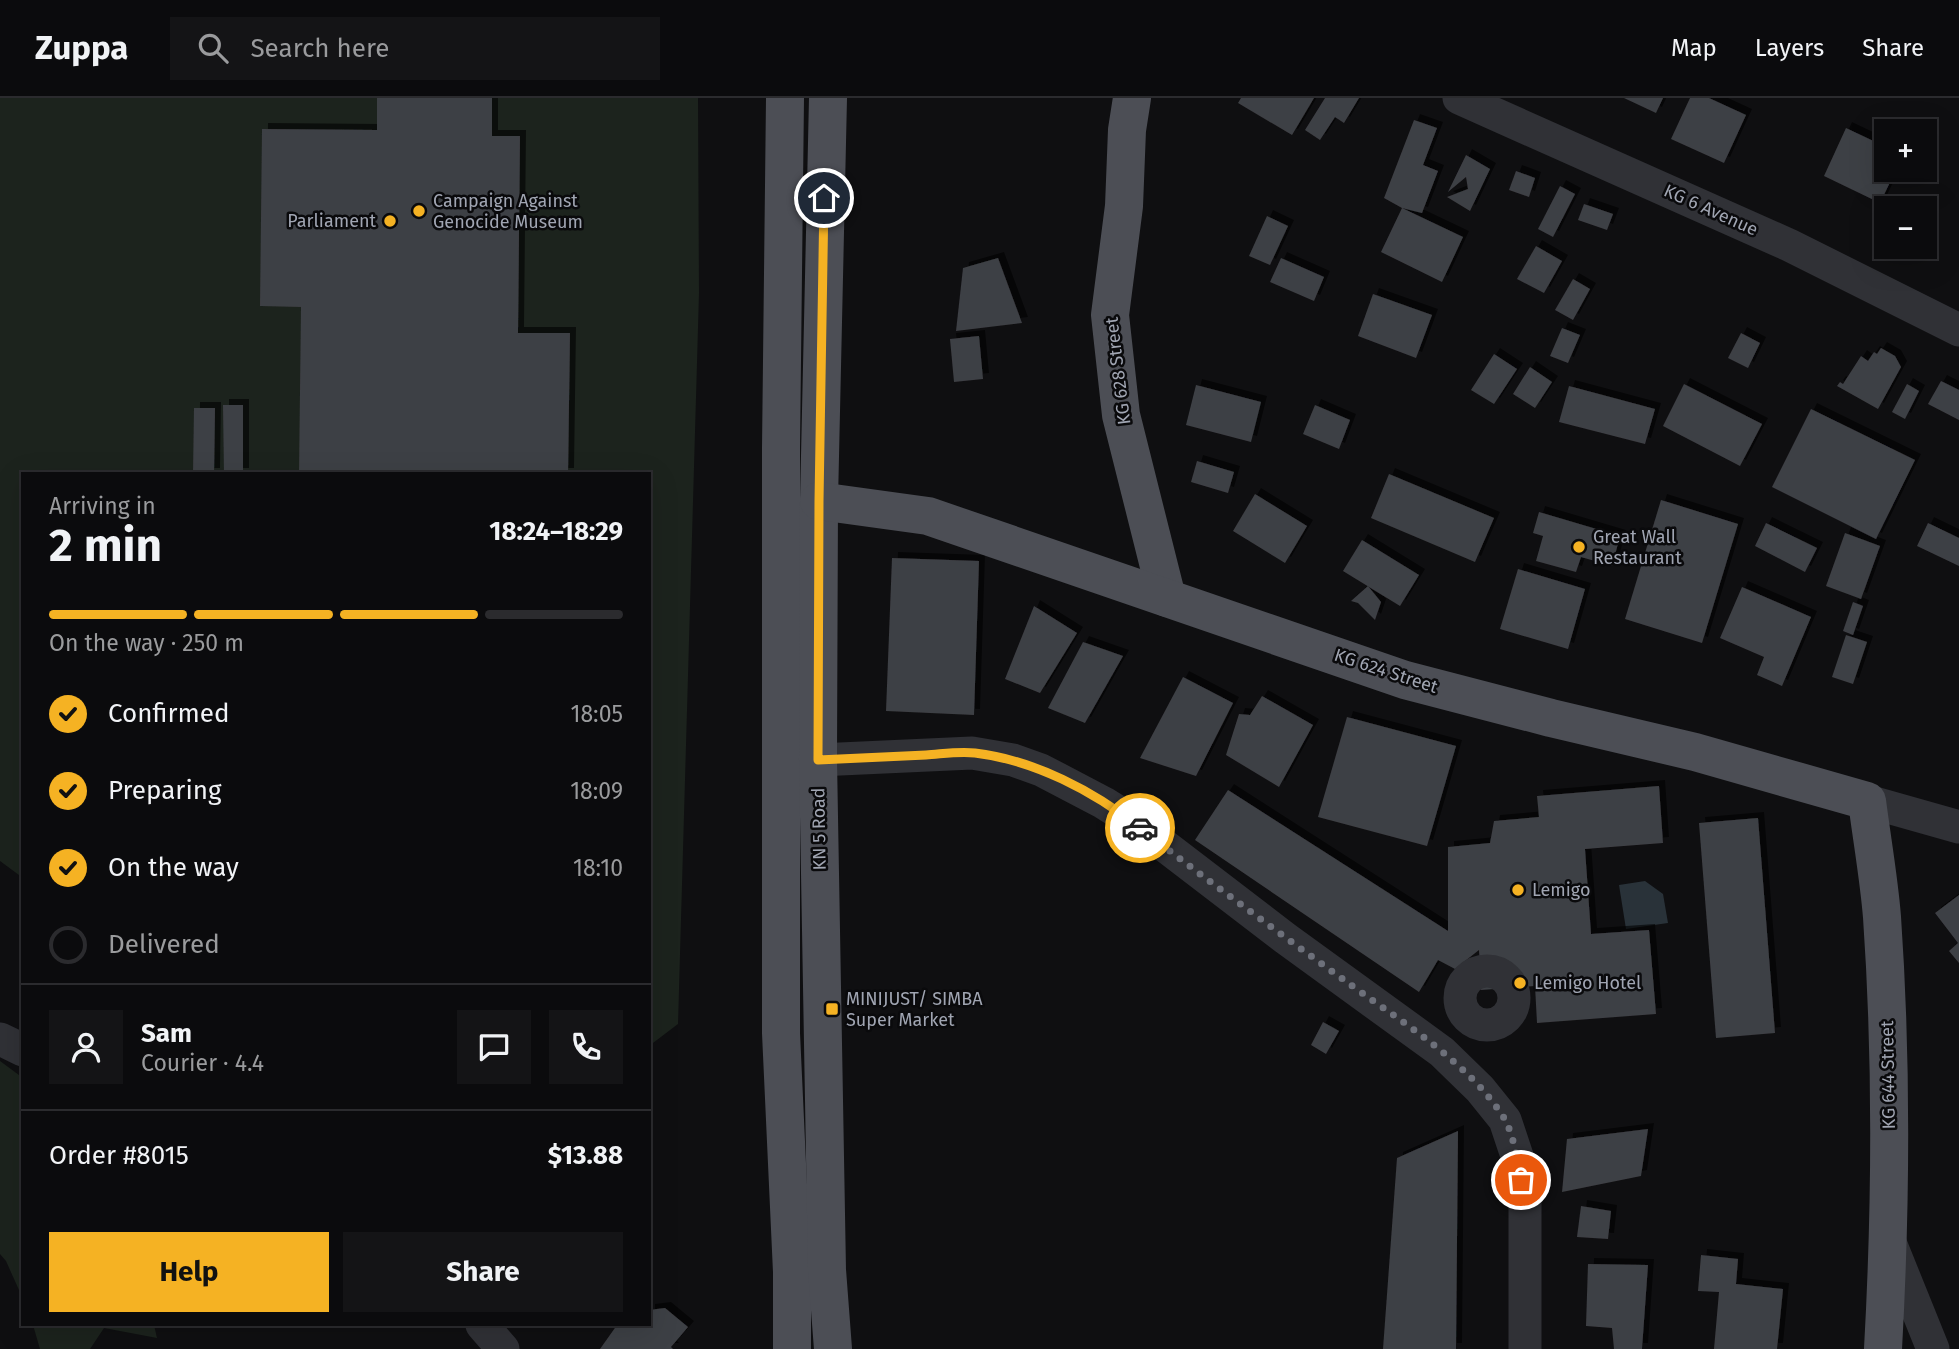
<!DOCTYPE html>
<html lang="en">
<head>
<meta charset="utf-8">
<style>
  body { margin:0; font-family:"Fira Sans",sans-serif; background:#141416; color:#f1f3f6; height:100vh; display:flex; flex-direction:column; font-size:26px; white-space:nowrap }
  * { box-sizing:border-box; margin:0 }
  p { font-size:23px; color:#9a9b9d }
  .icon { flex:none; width:38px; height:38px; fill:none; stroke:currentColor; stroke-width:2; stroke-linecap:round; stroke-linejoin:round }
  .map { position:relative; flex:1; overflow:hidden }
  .details { position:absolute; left:21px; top:374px; width:630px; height:854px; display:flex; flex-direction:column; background:#0b0b0d; border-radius:0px; box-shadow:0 7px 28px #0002,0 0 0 2px #2b2b2e }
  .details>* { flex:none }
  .buttons { position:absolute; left:1874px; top:21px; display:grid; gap:14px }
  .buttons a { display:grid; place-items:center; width:63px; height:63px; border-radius:0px; background:#0b0b0d; box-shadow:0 7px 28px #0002,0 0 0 2px #2b2b2e; font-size:35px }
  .pin { position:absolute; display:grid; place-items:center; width:60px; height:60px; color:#fff; margin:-30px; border:4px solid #fff; border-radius:50%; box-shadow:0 2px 7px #0007 }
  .courier { position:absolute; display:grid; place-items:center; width:70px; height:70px; margin:-35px; border:5px solid #f5b223; border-radius:50%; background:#fff; color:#222; box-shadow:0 2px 9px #0007 }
  .headline em { font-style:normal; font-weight:700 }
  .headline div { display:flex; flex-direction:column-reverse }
  .headline { display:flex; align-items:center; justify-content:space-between; height:119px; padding:0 28px }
  h1 { font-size:46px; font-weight:700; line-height:52px }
  .bar { display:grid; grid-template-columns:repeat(4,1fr); gap:10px 7px; align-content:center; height:84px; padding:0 28px }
  .bar i { height:9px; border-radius:5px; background:#2b2b2e }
  .bar .selected { background:#f5b223 }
  .bar p { grid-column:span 4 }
  .line { display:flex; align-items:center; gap:18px; padding:0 28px; border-top:2px solid #2b2b2e }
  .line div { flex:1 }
  .round { display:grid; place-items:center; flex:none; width:74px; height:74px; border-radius:0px; background:#141416 }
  ol { padding:0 28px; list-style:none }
  li { display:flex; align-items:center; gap:21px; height:77px }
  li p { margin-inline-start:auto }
  li .icon { padding:7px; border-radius:50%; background:#f5b223; color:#111; stroke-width:4 }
  li:last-child { color:#9a9b9d }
  li i { width:38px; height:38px; border:4px solid #2b2b2e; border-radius:50% }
  .action { display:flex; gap:14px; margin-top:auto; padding:14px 28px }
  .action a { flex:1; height:80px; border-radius:0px; background:#f5b223; color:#111; font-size:28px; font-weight:700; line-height:80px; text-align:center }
  .action a+a { background:#141416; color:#f1f3f6 }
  header { display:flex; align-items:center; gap:42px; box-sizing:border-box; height:98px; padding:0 35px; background:#0b0b0d; border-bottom:2px solid #2b2b2e }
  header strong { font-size:33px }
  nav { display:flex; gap:38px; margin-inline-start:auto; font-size:24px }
  .search { width:490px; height:63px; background:#141416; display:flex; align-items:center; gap:18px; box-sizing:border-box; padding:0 24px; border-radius:0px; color:#9a9b9d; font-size:26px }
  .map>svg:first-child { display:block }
  .green { fill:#1c231d }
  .water { fill:#293239 }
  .building { fill:#3e3f44; filter:url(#shadow) }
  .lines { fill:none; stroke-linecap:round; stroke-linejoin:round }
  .minor { stroke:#303136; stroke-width:33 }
  .major { stroke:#4c4e55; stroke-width:38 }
  .done { stroke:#6d707a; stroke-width:7; stroke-dasharray:0 12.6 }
  .route { stroke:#f5b223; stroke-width:9 }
  .poi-dot { fill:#f5b223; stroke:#0a0a0c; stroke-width:2.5 }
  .labels { text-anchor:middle; stroke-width:5; stroke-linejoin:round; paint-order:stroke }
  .poi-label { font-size:18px; fill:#a0a5b2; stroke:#0a0a0c; text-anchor:start }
  .street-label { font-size:18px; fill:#a0a5b2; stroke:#0a0a0c }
</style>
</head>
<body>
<header>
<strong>Zuppa</strong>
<div class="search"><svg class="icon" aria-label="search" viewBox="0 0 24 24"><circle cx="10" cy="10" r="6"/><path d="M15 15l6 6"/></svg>Search here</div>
<nav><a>Map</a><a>Layers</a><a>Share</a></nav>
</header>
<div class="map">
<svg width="1959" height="1251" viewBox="0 0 1959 1251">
  <defs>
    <filter id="shadow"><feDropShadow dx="6" dy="-6" stdDeviation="0" flood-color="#0009"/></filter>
  </defs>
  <rect width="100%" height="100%" fill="#0f0f11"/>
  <g class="green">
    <polygon points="0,0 698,0 699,195 678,926 649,948 649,376 23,376 23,780 0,763"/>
    <polygon points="0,963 23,980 23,1201 6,1163 0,1156"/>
    <polygon points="33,1227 154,1227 157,1240 104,1230 90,1251 40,1251"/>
  </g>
  <polygon class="water" points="1645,783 1663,796 1668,825 1626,831 1619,787"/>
  <g class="building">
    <polygon points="377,0 492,0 492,38 520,38 518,235 570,235 568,376 299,376 301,209 260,208 262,31 377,32"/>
    <polygon points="1241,0 1314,0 1292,37 1238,5"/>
    <polygon points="1325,0 1359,0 1344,25 1335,19 1320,42 1305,32"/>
    <polygon points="1624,0 1663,0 1656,15"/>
    <polygon points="1690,0 1709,0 1746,17 1724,65 1671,41"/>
    <polygon points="1414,22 1437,30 1423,67 1438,73 1422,115 1402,110 1463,139 1442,184 1381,154 1402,110 1384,100"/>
    <polygon points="1846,30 1886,49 1886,72 1896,72 1880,105 1824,78"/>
    <polygon points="1466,57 1490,71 1470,113 1447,99 1468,91 1466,79 1448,94"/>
    <polygon points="1516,73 1535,80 1529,99 1509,92"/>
    <polygon points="1560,88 1575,96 1553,139 1538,131"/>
    <polygon points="1584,106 1613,116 1607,132 1578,122"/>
    <polygon points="1267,118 1288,128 1270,167 1249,158"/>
    <polygon points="1536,148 1562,163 1544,195 1517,181"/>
    <polygon points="998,160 1022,225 956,233 963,170"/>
    <polygon points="1281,160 1324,179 1314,203 1270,184"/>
    <polygon points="1573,181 1590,191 1573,222 1555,212"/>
    <polygon points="1373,196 1432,217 1416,260 1358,238"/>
    <polygon points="1562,230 1580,237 1568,265 1550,258"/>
    <polygon points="1741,235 1760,245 1748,270 1728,260"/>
    <polygon points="979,238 983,281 954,284 950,241"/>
    <polygon points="1881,250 1895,258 1901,269 1878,311 1837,288 1840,284 1843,286 1861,258 1868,263 1874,254 1877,256"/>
    <polygon points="1494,256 1517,271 1494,306 1471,292"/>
    <polygon points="1530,269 1552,284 1535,310 1513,296"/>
    <polygon points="1941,283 1959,292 1959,322 1928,306"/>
    <polygon points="1684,286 1762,326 1740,368 1663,328"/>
    <polygon points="1907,286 1919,293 1905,321 1892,314"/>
    <polygon points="1196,287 1261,304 1251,344 1186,327"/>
    <polygon points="1569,288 1655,311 1645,346 1559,324"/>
    <polygon points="223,307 243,307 243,376 224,376"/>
    <polygon points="1315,307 1350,322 1339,351 1303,336"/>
    <polygon points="194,310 215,310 214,376 193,376"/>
    <polygon points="1811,311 1915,362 1876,441 1772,389"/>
    <polygon points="1197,363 1234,374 1228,395 1191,384"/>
    <polygon points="1389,376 1494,420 1475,464 1371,420"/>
    <polygon points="1255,396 1307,428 1285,465 1233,433"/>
    <polygon points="1661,402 1738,426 1702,545 1625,521"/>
    <polygon points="1539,414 1620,438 1612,468 1581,459 1576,474 1536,463 1543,438 1533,435"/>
    <polygon points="1766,425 1817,450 1805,474 1755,448"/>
    <polygon points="1928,425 1959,440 1959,468 1917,448"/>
    <polygon points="1845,435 1880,448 1861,501 1826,488"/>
    <polygon points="1362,442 1419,477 1400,508 1343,473"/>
    <polygon points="892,460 979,463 974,617 886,613"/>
    <polygon points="1518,471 1585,491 1568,551 1500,531"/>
    <polygon points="1368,488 1381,504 1375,522 1358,505 1351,503"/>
    <polygon points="1742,489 1811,519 1782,588 1757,577 1764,559 1720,540"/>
    <polygon points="1853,504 1863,508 1853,537 1843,533"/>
    <polygon points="1034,508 1077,535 1040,595 1005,581"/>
    <polygon points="1846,537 1867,544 1853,586 1832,579"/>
    <polygon points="1083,544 1123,558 1085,625 1048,610"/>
    <polygon points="1183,579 1233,605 1196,678 1140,660"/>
    <polygon points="1262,598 1313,627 1279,689 1226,657 1239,616 1250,617"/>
    <polygon points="1347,619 1456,648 1427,748 1318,719"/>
    <polygon points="1659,688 1663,745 1585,751 1591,836 1649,832 1656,916 1537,925 1535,888 1481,892 1479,852 1455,871 1438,862 1419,894 1195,742 1228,692 1448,833 1448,749 1490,745 1494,723 1539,719 1537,698"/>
    <polygon points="1758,720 1775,935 1716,940 1699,725"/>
    <polygon points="1959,797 1959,865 1949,853 1958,845 1935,815"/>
    <polygon points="1323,924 1339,933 1326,956 1311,947"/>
    <polygon points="1648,1031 1641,1078 1562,1094 1567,1041"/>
    <polygon points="1458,1033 1456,1251 1383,1251 1397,1060"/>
    <polygon points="1581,1108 1611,1113 1608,1141 1577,1139"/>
    <polygon points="1701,1157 1738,1161 1736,1186 1783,1191 1777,1251 1714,1251 1719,1194 1698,1193"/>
    <polygon points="1588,1166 1648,1167 1642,1251 1614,1251 1612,1230 1586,1228"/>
    <polygon points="665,1210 688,1229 671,1249 673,1251 600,1251 617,1227 649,1227 649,1212"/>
  </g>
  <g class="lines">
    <g class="minor">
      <polyline points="1459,0 1789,147 1959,232"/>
      <polyline points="818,662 972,655 1013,662 1041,672 1104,705 1131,722 1285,840 1442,954 1480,991 1505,1022 1517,1058 1525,1105 1525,1251"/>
      <polyline points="1867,703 1959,729"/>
      <circle cx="1487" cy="900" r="27"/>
      <polyline points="0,941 23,952"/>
      <polyline points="1889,1142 1933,1251"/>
      <polyline points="482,1227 503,1251"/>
    </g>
    <g class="major">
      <polyline points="785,0 781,350 781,935 792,1174 792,1251"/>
      <polyline points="828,0 819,403 818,662 827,1172 833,1251"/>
      <polyline points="1132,0 1127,32 1124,108 1110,217 1121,317 1167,500"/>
      <path d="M819 403 928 418 1405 582 1551 620 1695 654 1867 703C1872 742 1879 781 1882 819 1892 963 1891 1107 1883 1251"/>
    </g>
  </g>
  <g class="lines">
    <path class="done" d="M1140 730C1207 782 1275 832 1344 882 1396 920 1470 965 1504 1020 1514 1037 1517 1062 1521 1082"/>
    <path class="route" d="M824 100 819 403 818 662C854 660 890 659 926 657 942 656 959 653 975 655 1034 662 1094 693 1140 730"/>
  </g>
  <g class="poi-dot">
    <circle cx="419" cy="113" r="7"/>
    <circle cx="390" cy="123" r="7"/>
    <circle cx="1579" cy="449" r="7"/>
    <circle cx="1518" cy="792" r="7"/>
    <circle cx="1520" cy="885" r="7"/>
    <rect x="825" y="904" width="14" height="14" rx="3.5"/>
  </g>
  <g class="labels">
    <g class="poi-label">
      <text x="433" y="109">Campaign Against<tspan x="433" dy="21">Genocide Museum</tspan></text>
      <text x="376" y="129" text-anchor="end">Parliament</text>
      <text x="1593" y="445">Great Wall<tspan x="1593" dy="21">Restaurant</tspan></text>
      <text x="1532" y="798">Lemigo</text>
      <text x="1534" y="891">Lemigo Hotel</text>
      <text x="846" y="907">MINIJUST/ SIMBA<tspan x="846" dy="21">Super Market</tspan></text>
    </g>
    <g class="street-label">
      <text transform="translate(1711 112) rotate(24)" y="6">KG 6 Avenue</text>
      <text transform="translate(1118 273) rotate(-97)" y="6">KG 628 Street</text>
      <text transform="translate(1386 573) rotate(18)" y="6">KG 624 Street</text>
      <text transform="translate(819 731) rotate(-91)" y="6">KN 5 Road</text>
      <text transform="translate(1888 977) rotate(-91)" y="6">KG 644 Street</text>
    </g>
  </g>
</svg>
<div class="buttons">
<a>+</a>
<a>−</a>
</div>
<div class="pin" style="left:1521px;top:1082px;background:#ea580c"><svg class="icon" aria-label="bag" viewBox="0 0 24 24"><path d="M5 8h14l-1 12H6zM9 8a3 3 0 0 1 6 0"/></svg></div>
<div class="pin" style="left:824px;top:100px;background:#1f2937"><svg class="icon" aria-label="home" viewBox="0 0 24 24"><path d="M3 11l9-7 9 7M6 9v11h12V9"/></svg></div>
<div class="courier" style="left:1140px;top:730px"><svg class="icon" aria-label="car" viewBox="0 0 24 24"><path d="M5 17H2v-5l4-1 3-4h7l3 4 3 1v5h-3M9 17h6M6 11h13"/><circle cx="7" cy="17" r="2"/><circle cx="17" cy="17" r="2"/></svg></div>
<section class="details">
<div class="headline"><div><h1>2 min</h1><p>Arriving in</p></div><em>18:24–18:29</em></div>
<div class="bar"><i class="selected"></i><i class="selected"></i><i class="selected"></i><i></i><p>On the way · 250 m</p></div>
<ol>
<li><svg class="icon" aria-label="check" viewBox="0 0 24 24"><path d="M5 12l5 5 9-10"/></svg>Confirmed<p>18:05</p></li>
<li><svg class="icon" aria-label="check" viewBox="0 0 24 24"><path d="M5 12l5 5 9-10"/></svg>Preparing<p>18:09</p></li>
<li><svg class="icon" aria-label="check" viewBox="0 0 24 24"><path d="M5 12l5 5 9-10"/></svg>On the way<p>18:10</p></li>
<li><i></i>Delivered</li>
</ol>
<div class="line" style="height:126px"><a class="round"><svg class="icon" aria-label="person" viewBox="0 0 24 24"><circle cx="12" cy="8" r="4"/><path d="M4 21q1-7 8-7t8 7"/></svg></a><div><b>Sam</b><p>Courier · 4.4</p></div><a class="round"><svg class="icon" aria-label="chat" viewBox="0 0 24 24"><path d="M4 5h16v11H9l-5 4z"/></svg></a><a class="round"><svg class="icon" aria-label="phone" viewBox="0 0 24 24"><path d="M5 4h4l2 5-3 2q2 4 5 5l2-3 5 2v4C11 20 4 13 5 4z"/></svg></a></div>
<div class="line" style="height:91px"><div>Order #8015</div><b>$13.88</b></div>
<div class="action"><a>Help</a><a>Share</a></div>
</section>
</div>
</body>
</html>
